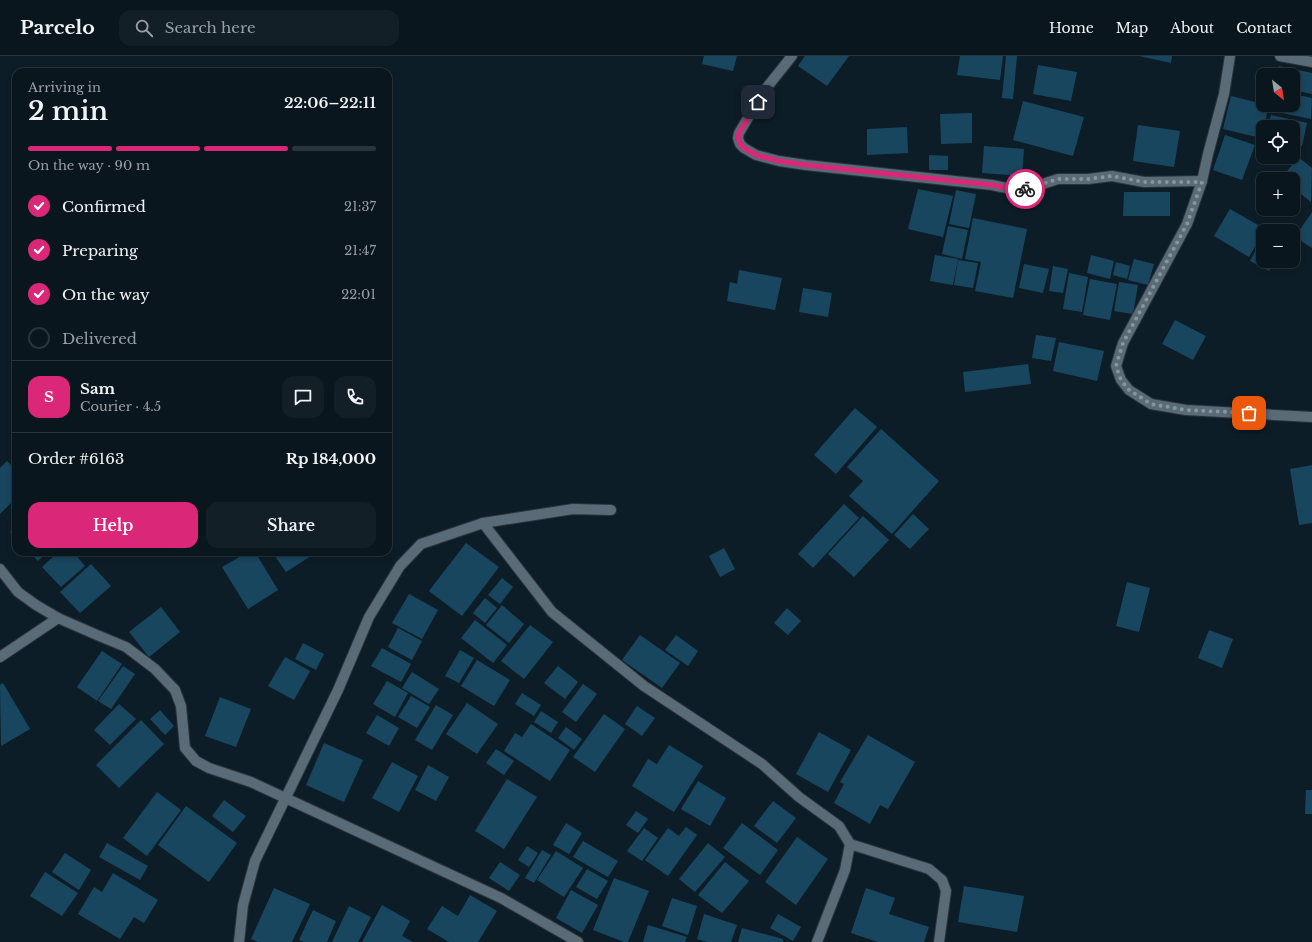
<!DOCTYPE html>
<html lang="en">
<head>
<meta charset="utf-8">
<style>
  body { margin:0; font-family:"Libre Baskerville",serif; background:#131f26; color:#f1f3f6; height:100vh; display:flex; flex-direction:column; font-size:15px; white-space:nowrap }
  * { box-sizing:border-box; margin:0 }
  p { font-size:13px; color:#999fa4 }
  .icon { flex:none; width:22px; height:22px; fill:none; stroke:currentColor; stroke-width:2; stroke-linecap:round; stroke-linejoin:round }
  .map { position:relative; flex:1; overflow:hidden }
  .drawer { position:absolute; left:12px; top:12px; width:380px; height:488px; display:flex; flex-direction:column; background:#0a161d; border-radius:12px; box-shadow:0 2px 6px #0003,0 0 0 1px #2a353b }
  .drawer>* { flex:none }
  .needle { width:26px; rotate:150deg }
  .controls { position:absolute; left:1256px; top:12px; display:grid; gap:8px }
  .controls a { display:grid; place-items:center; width:44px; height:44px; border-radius:8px; background:#0a161d; box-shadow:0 2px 6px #0003,0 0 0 1px #2a353b; font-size:20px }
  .pin { position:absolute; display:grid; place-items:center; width:34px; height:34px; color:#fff; margin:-17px; border-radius:8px; box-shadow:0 2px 6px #0006 }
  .courier { position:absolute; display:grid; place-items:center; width:40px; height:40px; margin:-20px; border:3px solid #db2777; border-radius:50%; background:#fff; color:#222; box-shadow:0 1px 5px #0007 }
  .overview em { font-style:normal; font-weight:600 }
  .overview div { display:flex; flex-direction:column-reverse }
  .overview { display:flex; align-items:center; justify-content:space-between; height:68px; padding:0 16px }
  h1 { font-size:26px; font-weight:600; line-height:30px }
  .bar { display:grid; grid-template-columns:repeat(4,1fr); gap:6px 4px; align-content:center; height:48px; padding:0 16px }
  .bar i { height:5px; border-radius:3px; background:#2a353b }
  .bar .current { background:#db2777 }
  .bar p { grid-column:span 4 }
  .line { display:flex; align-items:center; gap:10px; padding:0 16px; border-top:1px solid #2a353b }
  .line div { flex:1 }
  .round { display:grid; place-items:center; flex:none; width:42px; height:42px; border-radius:12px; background:#131f26 }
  ol { padding:0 16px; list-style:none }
  li { display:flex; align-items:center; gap:12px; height:44px }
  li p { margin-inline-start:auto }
  li .icon { padding:4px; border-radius:50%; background:#db2777; color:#fff; stroke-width:4 }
  li:last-child { color:#999fa4 }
  li i { width:22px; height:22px; border:2px solid #2a353b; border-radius:50% }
  .button { display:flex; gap:8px; margin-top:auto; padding:8px 16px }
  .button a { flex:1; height:46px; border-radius:12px; background:#db2777; color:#fff; font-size:16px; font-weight:600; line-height:46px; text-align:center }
  .button a+a { background:#131f26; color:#f1f3f6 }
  header { display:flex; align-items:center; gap:24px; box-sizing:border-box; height:56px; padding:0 20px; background:#0a161d; border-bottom:1px solid #2a353b }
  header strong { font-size:19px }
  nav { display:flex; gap:22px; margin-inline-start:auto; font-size:14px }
  .search { width:280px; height:36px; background:#131f26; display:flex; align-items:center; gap:10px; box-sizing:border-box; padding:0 14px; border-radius:12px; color:#999fa4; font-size:15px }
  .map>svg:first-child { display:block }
  .building { fill:#19465f }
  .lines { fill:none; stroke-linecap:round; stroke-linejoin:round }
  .street-casing { stroke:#2d343c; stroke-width:12 }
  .street { stroke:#596b77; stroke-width:10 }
  .done { stroke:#88959d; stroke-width:4; stroke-dasharray:0 7.2 }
  .route { stroke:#db2777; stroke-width:5 }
</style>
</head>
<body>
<header>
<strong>Parcelo</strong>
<div class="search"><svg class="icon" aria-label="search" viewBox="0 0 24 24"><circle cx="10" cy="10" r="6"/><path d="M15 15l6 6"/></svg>Search here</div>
<nav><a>Home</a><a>Map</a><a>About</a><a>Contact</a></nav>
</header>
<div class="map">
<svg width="1312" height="886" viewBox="0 0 1312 886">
  <rect width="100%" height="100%" fill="#0d1d27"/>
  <g class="building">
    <polygon points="704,0 737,0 733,15 702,8"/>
    <polygon points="805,0 849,0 827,30 798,10"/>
    <polygon points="960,0 1003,0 1000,24 957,19"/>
    <polygon points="1006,0 1017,0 1013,43 1002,42"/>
    <polygon points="1139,0 1172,0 1171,7"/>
    <polygon points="1038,9 1077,16 1071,45 1033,38"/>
    <polygon points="1279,10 1312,17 1312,38 1293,34 1293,19 1277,19"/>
    <polygon points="1293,38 1312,42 1311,63 1272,55 1273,49 1293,49"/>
    <polygon points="1231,40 1263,48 1263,49 1269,49 1261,82 1223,73"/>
    <polygon points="1023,45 1084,61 1073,100 1013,84"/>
    <polygon points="972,57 972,87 941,88 940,58"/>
    <polygon points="1271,59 1307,67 1302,90 1293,88 1293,71 1268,71"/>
    <polygon points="1138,69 1180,75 1174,111 1133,105"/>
    <polygon points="907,71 908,97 867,99 867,73"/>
    <polygon points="1225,79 1255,89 1242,124 1213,114"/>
    <polygon points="984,90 1024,93 1022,120 982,117"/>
    <polygon points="929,99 948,100 948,114 929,114"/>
    <polygon points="1298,101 1312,112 1311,146 1293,132 1293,123 1281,123"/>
    <polygon points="918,133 953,140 943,181 908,173"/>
    <polygon points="956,134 976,138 969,172 949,168"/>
    <polygon points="1124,136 1170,136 1170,160 1123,160"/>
    <polygon points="1230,153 1265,173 1249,201 1214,180"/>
    <polygon points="1312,156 1312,192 1295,181"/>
    <polygon points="973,162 1027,173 1013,242 975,235 981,206 965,203"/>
    <polygon points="948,170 968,174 962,203 942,198"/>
    <polygon points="1263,181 1263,205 1275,205 1269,215 1250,205"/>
    <polygon points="935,199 958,203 953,229 930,225"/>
    <polygon points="1091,199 1114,205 1110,223 1087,217"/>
    <polygon points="1134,203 1154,208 1148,229 1128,224"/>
    <polygon points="958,204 978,207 973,232 954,229"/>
    <polygon points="1116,206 1130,210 1127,223 1113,219"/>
    <polygon points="1024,208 1049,213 1043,237 1019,232"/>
    <polygon points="1053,210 1068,213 1063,237 1049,235"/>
    <polygon points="739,214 782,222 775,254 727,245 730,226 737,228"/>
    <polygon points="1069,217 1088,221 1082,256 1063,253"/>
    <polygon points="1090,223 1117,228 1110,264 1083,259"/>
    <polygon points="1119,226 1138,229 1133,258 1114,255"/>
    <polygon points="803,232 832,237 828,261 799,256"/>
    <polygon points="1175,264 1206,280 1193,304 1162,288"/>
    <polygon points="1036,279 1056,282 1051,305 1032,302"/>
    <polygon points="1059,286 1104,295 1097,325 1053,315"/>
    <polygon points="1028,308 1031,328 965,336 963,316"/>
    <polygon points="855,352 877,371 836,418 814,399"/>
    <polygon points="881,373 939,425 892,478 849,440 863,425 847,411"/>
    <polygon points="7,405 16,414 16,442 0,458 0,412"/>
    <polygon points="1312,409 1312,467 1299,469 1290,413"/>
    <polygon points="844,448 859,462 813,512 798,498"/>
    <polygon points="913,458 929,473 910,493 894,479"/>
    <polygon points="863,460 889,484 854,521 828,498"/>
    <polygon points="16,470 16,483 10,476"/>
    <polygon points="466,487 499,511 462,560 429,535"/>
    <polygon points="724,492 735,513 720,521 709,500"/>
    <polygon points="29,496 47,496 38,505"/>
    <polygon points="58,496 73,496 85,510 61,531 42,511"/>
    <polygon points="248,496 255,496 278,534 248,553 222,511"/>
    <polygon points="272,496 308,496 311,500 286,516"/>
    <polygon points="91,508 111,530 80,557 60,536"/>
    <polygon points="502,522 513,531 500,548 488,539"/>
    <polygon points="1127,526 1150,532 1139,576 1116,570"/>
    <polygon points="409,538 438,554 422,583 392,567"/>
    <polygon points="485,542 497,552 485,567 473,557"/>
    <polygon points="502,549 524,568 509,587 486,569"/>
    <polygon points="161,551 180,576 149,601 129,576"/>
    <polygon points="787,552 801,565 788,579 774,567"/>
    <polygon points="475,564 507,589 493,607 461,582"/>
    <polygon points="530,569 553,586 524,623 501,605"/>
    <polygon points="398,572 422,585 412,604 388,591"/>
    <polygon points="1209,574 1233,583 1222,612 1198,602"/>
    <polygon points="640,579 680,607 662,632 622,604"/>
    <polygon points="676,579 698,595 688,610 665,594"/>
    <polygon points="303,587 324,598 316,614 295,603"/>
    <polygon points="382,592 411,608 401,626 371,610"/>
    <polygon points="460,594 474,602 459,627 445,620"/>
    <polygon points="102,595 122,608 97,645 77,631"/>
    <polygon points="285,601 310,615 294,644 268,630"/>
    <polygon points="477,604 510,624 494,650 461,630"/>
    <polygon points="123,610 135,618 111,653 98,645"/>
    <polygon points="558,610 578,626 565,643 544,627"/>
    <polygon points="412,616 439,633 429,648 402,632"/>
    <polygon points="387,625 408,637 395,661 373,648"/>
    <polygon points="3,627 30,673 1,690 0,629"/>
    <polygon points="583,628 597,638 576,666 562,656"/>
    <polygon points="522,637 541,649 534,660 515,648"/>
    <polygon points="411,640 430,651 417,672 398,661"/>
    <polygon points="220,641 251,653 236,691 205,680"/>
    <polygon points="467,647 498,668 477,698 446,678"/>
    <polygon points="119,648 136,663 110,689 94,674"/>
    <polygon points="436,649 453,659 432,694 415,684"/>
    <polygon points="637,650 655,662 642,680 625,668"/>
    <polygon points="160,654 174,670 165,679 150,663"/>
    <polygon points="541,655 558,666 551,677 534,666"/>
    <polygon points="604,658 625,673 595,716 573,701"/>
    <polygon points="377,659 399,672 389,690 366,677"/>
    <polygon points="141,664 164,688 119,732 96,709"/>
    <polygon points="531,668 570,694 550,725 504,695 515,677 522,681"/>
    <polygon points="566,671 582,683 574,694 558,682"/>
    <polygon points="819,676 851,694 828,736 796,718"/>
    <polygon points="868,679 915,706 888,753 880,749 870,768 834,747 844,728 840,726"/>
    <polygon points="324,687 363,704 344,746 306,729"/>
    <polygon points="669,689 703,710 674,756 632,730 648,703 657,708"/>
    <polygon points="496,693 514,705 504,719 486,707"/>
    <polygon points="392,706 418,720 399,756 372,742"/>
    <polygon points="428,709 449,721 436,745 415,734"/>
    <polygon points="507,723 537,741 504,793 475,775"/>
    <polygon points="698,725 726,742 710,770 681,753"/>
    <polygon points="1306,734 1312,734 1312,758 1305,758"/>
    <polygon points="157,736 181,754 147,800 123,782"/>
    <polygon points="224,744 246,760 233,776 212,760"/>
    <polygon points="773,745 796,762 777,787 754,770"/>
    <polygon points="186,750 237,787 209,826 158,789"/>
    <polygon points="636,755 648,763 638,777 626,769"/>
    <polygon points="566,767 582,777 569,798 553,789"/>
    <polygon points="742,767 778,794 760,819 723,792"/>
    <polygon points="686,771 697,779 668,820 645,804 668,772 679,780"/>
    <polygon points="644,772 658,782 642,805 627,795"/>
    <polygon points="797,781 828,803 796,849 765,826"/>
    <polygon points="583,785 618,805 608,821 573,801"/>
    <polygon points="107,787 148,810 140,824 99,801"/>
    <polygon points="708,787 725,801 695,836 679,823"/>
    <polygon points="527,790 538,797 529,811 518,804"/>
    <polygon points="542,794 551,799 534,827 525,822"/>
    <polygon points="556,795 583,812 564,841 537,824"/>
    <polygon points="65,797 91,814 79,834 52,816"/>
    <polygon points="500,806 520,819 509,835 489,822"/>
    <polygon points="725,806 749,825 722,857 698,839"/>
    <polygon points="587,813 608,825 597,843 576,831"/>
    <polygon points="45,816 78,837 62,860 30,840"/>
    <polygon points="113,817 158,844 144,867 134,861 120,883 78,858 94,831 102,836"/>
    <polygon points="614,822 649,835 628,886 624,886 593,874"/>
    <polygon points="964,830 1024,840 1017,876 958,866"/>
    <polygon points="274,832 310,848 292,886 258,886 251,883"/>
    <polygon points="866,832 895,842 889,858 929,871 924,886 878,886 851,877"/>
    <polygon points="571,834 598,849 582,877 556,862"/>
    <polygon points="470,839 497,855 478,886 449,886 427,873 442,850 458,860"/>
    <polygon points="672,842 697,850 688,879 662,870"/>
    <polygon points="382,849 410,865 402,880 413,886 362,886"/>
    <polygon points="349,850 371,861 358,886 332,886"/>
    <polygon points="313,854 336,865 327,886 304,886 299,884"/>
    <polygon points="704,858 737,869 731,886 707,886 697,883"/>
    <polygon points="778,858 801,871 793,885 770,872"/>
    <polygon points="648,869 687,881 685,886 643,886"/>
    <polygon points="742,872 783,883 783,886 738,886"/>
  </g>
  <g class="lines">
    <g class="street-casing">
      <g id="street">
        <polyline points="792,0 764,35 739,77 738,82 740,88 744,92 756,99 779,105 806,109 992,129 1021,135 1058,123 1088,123 1112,120 1144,126 1202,125"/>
        <polyline points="1230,0 1224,38 1208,98 1202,125 1187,168 1123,287 1116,310 1121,324 1129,334 1151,348 1186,354 1312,361"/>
        <polyline points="1280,0 1312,6"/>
        <polyline points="483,467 552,556 644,630 762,708 799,741 839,770 850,788 845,814 817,886"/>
        <polyline points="0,513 18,536 36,549 58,562 97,579 126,591 155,613 175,634 181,650 185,692 196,705 209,712 251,726 501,842 578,886"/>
        <polyline points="0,601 58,562"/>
        <polyline points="850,788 929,813 942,824 946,835 939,886"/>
        <polyline points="239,886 243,849 255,805 338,634 369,561 400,510 421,488 483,467 573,453 611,454"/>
      </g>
    </g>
    <use href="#street" class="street"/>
  </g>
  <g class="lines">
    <polyline class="done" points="1025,133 1058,123 1088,123 1112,120 1144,126 1202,126 1187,168 1123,287 1116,310 1121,324 1129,334 1151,348 1186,354 1249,357"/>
    <polyline class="route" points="758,46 739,77 738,82 740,88 744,92 756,99 779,105 806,109 992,129 1021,135 1025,133"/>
  </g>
</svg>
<div class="controls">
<a><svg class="needle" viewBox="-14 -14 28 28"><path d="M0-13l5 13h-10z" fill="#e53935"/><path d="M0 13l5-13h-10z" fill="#999fa4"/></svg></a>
<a><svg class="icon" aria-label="locate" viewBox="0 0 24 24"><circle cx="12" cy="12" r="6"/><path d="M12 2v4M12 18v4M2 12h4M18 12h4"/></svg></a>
<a>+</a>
<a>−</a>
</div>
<div class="pin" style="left:1249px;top:357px;background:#ea580c"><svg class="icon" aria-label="bag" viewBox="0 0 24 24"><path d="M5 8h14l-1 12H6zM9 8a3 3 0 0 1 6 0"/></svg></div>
<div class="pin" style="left:758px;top:46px;background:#1f2937"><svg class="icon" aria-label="home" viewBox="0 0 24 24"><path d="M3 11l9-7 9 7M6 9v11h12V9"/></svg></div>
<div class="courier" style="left:1025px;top:133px"><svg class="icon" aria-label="bike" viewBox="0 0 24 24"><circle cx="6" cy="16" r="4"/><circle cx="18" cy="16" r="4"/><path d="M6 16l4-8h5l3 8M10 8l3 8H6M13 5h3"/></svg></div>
<section class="drawer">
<div class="overview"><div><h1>2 min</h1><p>Arriving in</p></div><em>22:06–22:11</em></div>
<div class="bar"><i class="current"></i><i class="current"></i><i class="current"></i><i></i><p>On the way · 90 m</p></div>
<ol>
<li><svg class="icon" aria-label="check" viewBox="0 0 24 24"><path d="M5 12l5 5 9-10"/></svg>Confirmed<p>21:37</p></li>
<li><svg class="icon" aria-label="check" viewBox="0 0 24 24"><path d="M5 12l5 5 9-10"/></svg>Preparing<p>21:47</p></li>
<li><svg class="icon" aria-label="check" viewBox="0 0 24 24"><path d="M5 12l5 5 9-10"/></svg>On the way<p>22:01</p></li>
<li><i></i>Delivered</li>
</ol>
<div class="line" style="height:72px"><b class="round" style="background:#db2777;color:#fff">S</b><div><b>Sam</b><p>Courier · 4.5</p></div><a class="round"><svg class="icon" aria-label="chat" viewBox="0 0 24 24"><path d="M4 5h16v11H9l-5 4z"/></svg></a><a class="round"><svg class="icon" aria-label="phone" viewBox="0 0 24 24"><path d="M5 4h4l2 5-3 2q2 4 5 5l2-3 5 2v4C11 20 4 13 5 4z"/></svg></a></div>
<div class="line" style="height:52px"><div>Order #6163</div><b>Rp 184,000</b></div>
<div class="button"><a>Help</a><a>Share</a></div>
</section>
</div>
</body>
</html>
